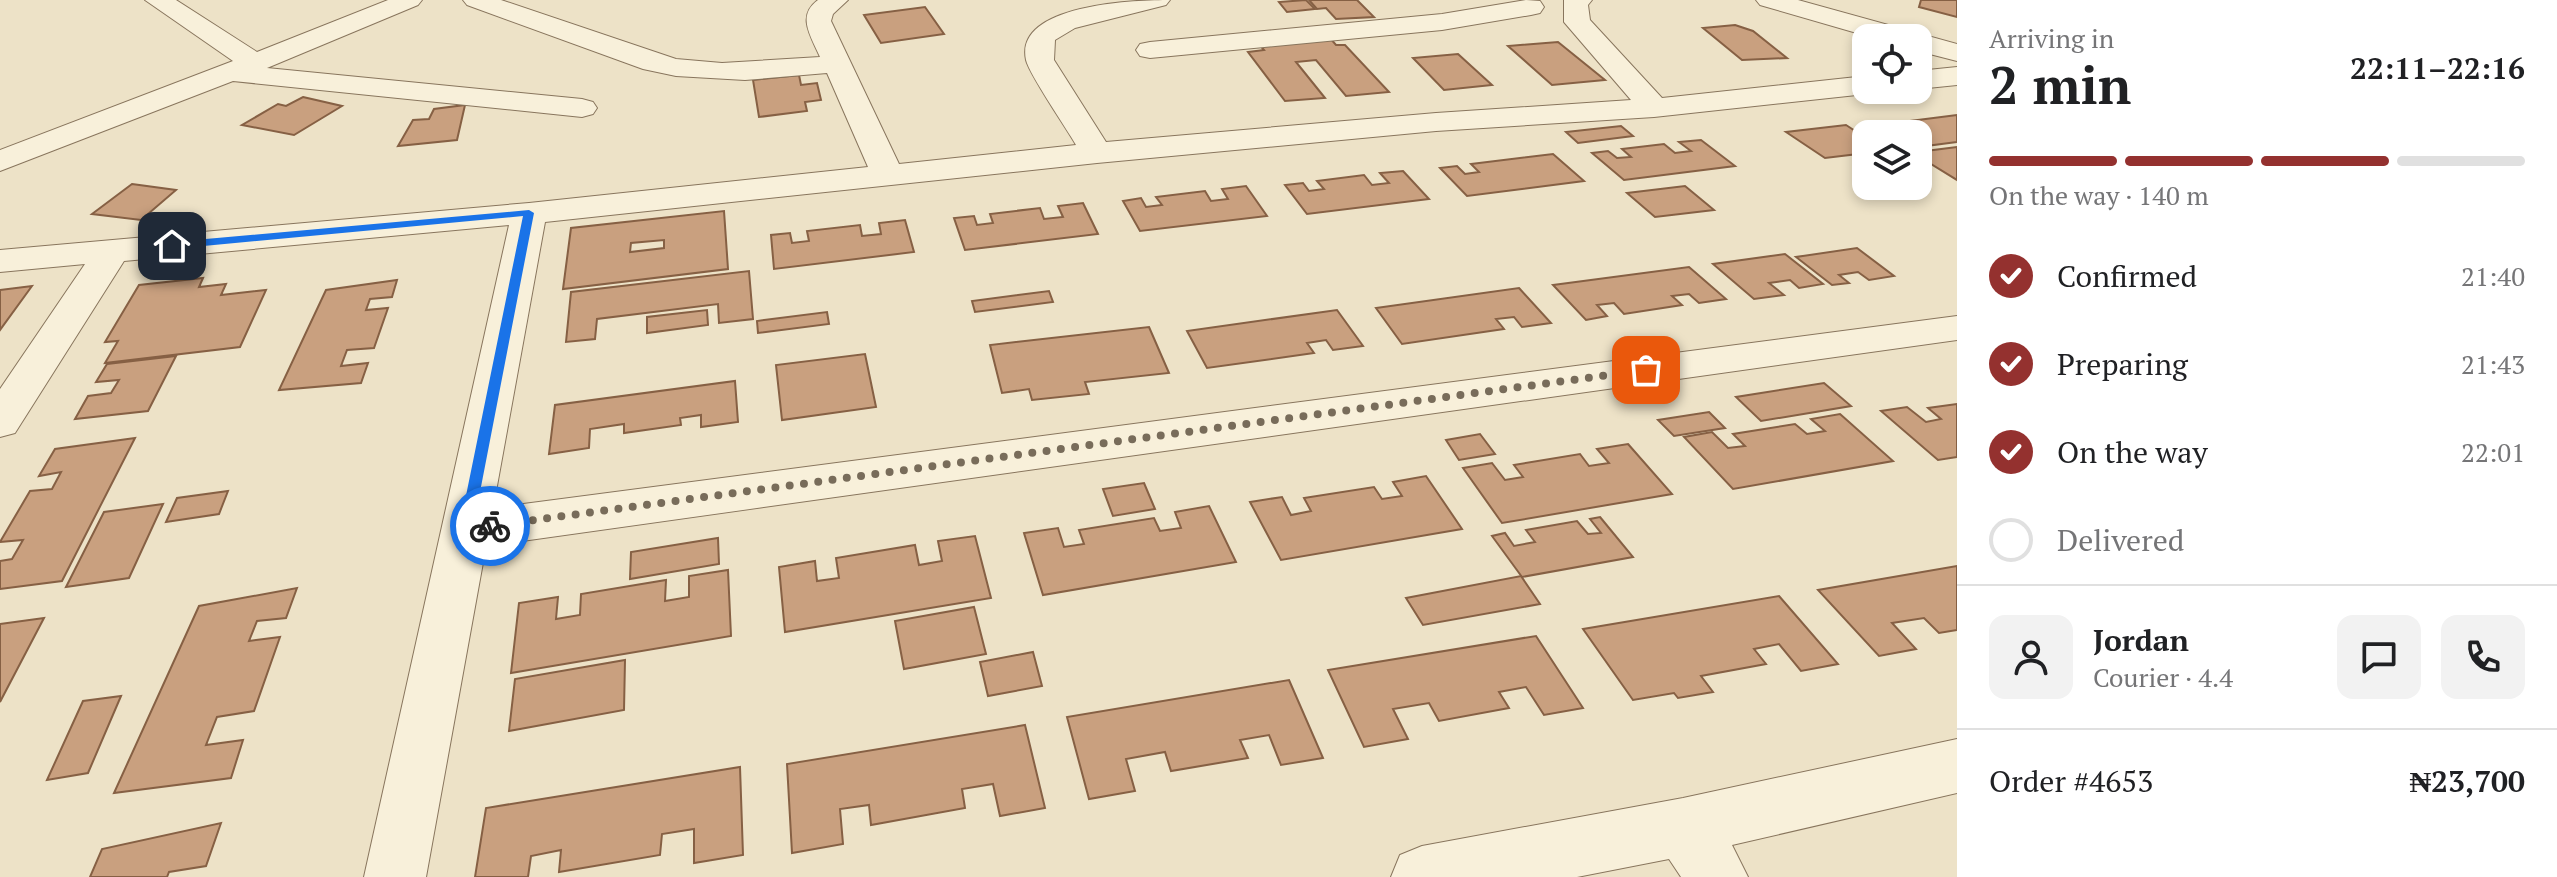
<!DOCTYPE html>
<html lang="en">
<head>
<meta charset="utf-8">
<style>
  body { margin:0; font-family:"PT Serif",serif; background:#f2f2f2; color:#202124; height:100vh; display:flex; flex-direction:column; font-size:30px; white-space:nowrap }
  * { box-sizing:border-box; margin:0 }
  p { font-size:26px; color:#757577 }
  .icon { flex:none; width:44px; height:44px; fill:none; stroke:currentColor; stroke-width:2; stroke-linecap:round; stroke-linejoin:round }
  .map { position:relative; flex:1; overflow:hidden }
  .sheet { display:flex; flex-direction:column; background:#fff; width:600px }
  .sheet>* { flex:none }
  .fabs { position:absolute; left:1852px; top:24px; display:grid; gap:16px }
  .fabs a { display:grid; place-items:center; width:80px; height:80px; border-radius:16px; background:#fff; box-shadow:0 4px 12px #0003; font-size:40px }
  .pin { position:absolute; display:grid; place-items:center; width:68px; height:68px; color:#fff; margin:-34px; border-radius:16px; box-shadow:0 4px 12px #0006 }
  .courier { position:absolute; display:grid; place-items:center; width:80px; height:80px; margin:-40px; border:6px solid #1a73e8; border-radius:50%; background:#fff; color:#222; box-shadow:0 2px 10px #0007 }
  .headline em { font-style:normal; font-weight:600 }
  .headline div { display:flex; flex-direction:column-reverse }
  .headline { display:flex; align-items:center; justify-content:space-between; height:136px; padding:0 32px }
  h1 { font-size:52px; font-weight:600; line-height:60px }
  .bar { display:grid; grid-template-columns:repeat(4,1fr); gap:12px 8px; align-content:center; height:96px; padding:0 32px }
  .bar i { height:10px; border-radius:6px; background:#e0e0e0 }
  .bar .current { background:#94312f }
  .bar p { grid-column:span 4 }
  .line { display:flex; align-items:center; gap:20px; padding:0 32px; border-top:2px solid #e0e0e0 }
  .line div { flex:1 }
  .round { display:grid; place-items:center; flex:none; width:84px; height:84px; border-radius:16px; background:#f2f2f2 }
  ol { padding:0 32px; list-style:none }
  li { display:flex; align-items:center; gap:24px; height:88px }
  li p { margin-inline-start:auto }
  li .icon { padding:8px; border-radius:50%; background:#94312f; color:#fff; stroke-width:4 }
  li:last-child { color:#757577 }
  li i { width:44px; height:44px; border:4px solid #e0e0e0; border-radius:50% }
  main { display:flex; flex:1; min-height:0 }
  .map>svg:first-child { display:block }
  .building { fill:#c9a07f; stroke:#866044; stroke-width:2; fill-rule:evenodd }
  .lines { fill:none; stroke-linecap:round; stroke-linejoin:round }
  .minor-casing { stroke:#88755d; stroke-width:2 }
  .minor { fill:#f8f0da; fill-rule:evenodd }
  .route { fill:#1a73e8 }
  .done { stroke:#786c5a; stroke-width:8; stroke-dasharray:0 14.4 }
</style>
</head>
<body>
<main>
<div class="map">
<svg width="1957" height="877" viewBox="0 0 1957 877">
  <rect width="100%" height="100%" fill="#ede2c7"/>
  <g class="building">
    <polygon points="1306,0 1315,9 1287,12 1279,2"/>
    <polygon points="1309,0 1357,0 1374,17 1336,19 1326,8 1317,9"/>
    <polygon points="1921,0 1957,0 1957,17 1919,7"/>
    <polygon points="925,7 944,34 881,43 864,15"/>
    <polygon points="1735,25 1753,31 1787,58 1742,60 1703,28"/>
    <polygon points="1330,38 1336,45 1345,45 1389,92 1346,96 1316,60 1296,62 1325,98 1285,101 1248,52 1264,50 1259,44"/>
    <polygon points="1558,42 1605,80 1552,85 1508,46"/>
    <polygon points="1458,54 1492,85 1444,90 1413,58"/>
    <polygon points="799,75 801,85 817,83 821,100 805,102 807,111 759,117 753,80"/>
    <polygon points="303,97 342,106 294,135 242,125 278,104 286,106"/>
    <polygon points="465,105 457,140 398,146 413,120 429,119 434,109"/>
    <polygon points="1957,115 1957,142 1918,147 1918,134 1883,134 1871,126"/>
    <polygon points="1846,125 1866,138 1866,153 1825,158 1786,132"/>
    <polygon points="1621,126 1633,136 1578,143 1566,132"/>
    <polygon points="1701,140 1735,166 1624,180 1592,153 1608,151 1617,158 1631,157 1622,149 1664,144 1675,153 1691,151 1679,142"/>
    <polygon points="1957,147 1957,180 1918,156 1918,152"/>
    <polygon points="1553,154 1584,181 1467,196 1440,168 1457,166 1465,174 1479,172 1471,164"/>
    <polygon points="1403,171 1429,199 1307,214 1285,185 1303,183 1309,191 1324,189 1317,181 1364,175 1372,185 1389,183 1380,173"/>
    <polygon points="132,184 176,190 141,220 92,214"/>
    <polygon points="1246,186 1267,216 1140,231 1123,201 1141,198 1146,207 1162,205 1156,197 1205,191 1211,201 1228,199 1222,189"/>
    <polygon points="1685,186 1714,210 1655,217 1627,193"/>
    <polygon points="1083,203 1098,234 965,250 954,218 974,216 977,225 993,223 990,214 1040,208 1044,219 1063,217 1058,206"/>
    <path d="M724 211 728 269 563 289 571 228ZM664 240V248L630 252 631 243Z"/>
    <polygon points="905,220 914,252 774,269 771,235 790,233 792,243 809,241 807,231 860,225 862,236 881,234 879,223"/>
    <polygon points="1857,248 1894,276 1869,280 1858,272 1839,275 1849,283 1832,285 1796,257"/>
    <polygon points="1785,254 1823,284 1799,288 1790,280 1769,283 1784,295 1754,299 1713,264"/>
    <polygon points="1689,267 1726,299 1699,303 1689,294 1672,296 1682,305 1624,314 1614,303 1597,305 1607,316 1586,320 1553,285"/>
    <polygon points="749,271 753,319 719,323 718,304 597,319 595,339 566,342 571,292"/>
    <polygon points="203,278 199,287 226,284 221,295 266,290 240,347 105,363 118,341 105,342 139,285"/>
    <polygon points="397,280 392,297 370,299 366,310 388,308 374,348 347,350 341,366 368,363 361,383 279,390 326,290"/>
    <polygon points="32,286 0,330 0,290"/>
    <polygon points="1519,288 1551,323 1522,327 1514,317 1496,319 1504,329 1402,344 1376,308"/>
    <polygon points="1049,291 1053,302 975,312 972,301"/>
    <polygon points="707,310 708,325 647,333 647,317"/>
    <polygon points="1337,310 1363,346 1333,350 1326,340 1307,343 1314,353 1207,368 1187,331"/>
    <polygon points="827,312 829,324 758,333 757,321"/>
    <polygon points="1149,327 1169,373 1085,382 1089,394 1032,400 1029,389 1002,393 990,345"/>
    <polygon points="865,354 876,407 782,420 776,365"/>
    <polygon points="176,356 148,411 75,419 88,396 111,393 119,380 96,382 107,364"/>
    <polygon points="735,381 738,422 701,427 701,415 680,418 681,425 624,433 624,424 590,429 589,448 549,454 555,405"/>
    <polygon points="1824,383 1851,406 1761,421 1736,397"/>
    <polygon points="1957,404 1957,457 1938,460 1881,411 1907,407 1926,422 1941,419 1928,408"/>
    <polygon points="1709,412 1725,428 1674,436 1658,420"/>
    <polygon points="1840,414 1893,461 1733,489 1684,437 1712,432 1728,448 1745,446 1733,434 1795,424 1807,434 1825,431 1811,419"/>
    <polygon points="1480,434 1495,454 1459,460 1446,440"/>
    <polygon points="135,438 62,581 0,589 0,561 12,559 23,540 0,542 30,491 52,489 61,472 39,476 55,449"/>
    <polygon points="1628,444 1672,494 1502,523 1463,468 1492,463 1505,480 1523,477 1514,465 1580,454 1589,466 1609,463 1597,449"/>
    <polygon points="1426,476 1462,529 1281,560 1250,502 1282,497 1291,515 1311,511 1304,498 1374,487 1382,499 1402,496 1393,482"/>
    <polygon points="1144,483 1155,509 1113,516 1103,489"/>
    <polygon points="228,491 219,514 166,522 177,498"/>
    <polygon points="163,504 129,578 66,587 104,512"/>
    <polygon points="1209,506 1236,562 1043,595 1024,533 1058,528 1064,547 1084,544 1079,530 1154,518 1160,531 1181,528 1175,512"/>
    <polygon points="1600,517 1633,557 1522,577 1492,536 1505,533 1514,546 1535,542 1526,530 1577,521 1588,534 1601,533 1590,519"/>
    <polygon points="975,536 991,598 785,632 779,567 815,561 817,581 839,578 836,558 915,545 919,565 942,561 938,541"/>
    <polygon points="718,538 719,564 630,579 631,552"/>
    <polygon points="1957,566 1957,630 1939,633 1924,618 1892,623 1916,649 1879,656 1818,590"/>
    <polygon points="728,570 731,636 511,673 519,603 558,597 556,619 580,615 581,594 666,580 665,601 689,597 689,576"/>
    <polygon points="1521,576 1540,604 1423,625 1406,598"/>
    <polygon points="297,588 286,618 257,621 249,641 280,637 254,711 217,717 206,745 243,740 231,778 114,793 199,606"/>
    <polygon points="1779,596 1838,664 1801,671 1779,644 1754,649 1766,664 1701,676 1713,692 1678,698 1674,693 1633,700 1583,629"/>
    <polygon points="974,607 986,654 904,669 895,621"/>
    <polygon points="44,618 0,702 0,624"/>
    <polygon points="1536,636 1583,708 1544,715 1526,687 1499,692 1509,708 1439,721 1429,703 1393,709 1408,739 1364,747 1328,670"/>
    <polygon points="1033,652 1042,686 988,696 980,662"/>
    <polygon points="625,660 624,710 509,731 515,679"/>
    <polygon points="1289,680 1323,758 1281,765 1269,735 1240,740 1248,758 1171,771 1165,752 1126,759 1135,791 1089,799 1067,717"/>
    <polygon points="121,696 88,773 47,780 83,701"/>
    <polygon points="1025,725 1045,808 1000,816 993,784 962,789 965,808 871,825 869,805 840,809 843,844 792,853 787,764"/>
    <polygon points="740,767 743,855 694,863 694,829 662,834 660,855 559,872 561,850 531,856 528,877 475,877 486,808"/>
    <polygon points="221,823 206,866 169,872 167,877 90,877 102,849"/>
  </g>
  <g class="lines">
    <g class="minor-casing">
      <g id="minor">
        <polygon points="145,0 176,0 257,52 388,0 422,0 418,5 267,68 582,99 593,102 597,108 593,114 582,117 233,81 0,171 0,150 233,61"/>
        <path d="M463 0H501L676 59 722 63 820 57C811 36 796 16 818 0H848L833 14 831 21 899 164 1076 145C1067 129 1029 74 1026 60 1014 4 1135 0 1170 0L1166 5 1075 28 1055 40 1054 60 1106 142 1436 113 1631 100 1564 22V0H1592L1588 5 1590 20 1662 98 1866 76V90H1877L1866 94 1654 117 1436 131 1097 163 545 222 493 508 1957 316V340L486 546 426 877H364L509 225 124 261 15 433 0 437V389L85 264 0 272V250L529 203 868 167 827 73 745 80 676 76 643 69 467 5Z"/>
        <polygon points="1526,0 1540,1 1544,7 1540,13 1531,15 1442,30 1150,58 1140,56 1136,50 1140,44 1150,42 1442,14"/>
        <polygon points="1756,0 1798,0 1957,44 1957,61 1918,51 1918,38 1874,38 1760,5"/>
        <polygon points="1957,67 1957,85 1918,89 1918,71"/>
        <polygon points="1957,739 1957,793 1732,845 1748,877 1681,877 1669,859 1577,877 1391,877 1400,855 1422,846 1683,798"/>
      </g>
    </g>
    <use href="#minor" class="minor"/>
  </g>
  <polygon class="route" points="529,210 534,213 474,523 490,521 497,526 490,532 466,535 459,530 523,216 172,249 166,246 172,242"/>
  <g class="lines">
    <polyline class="done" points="490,526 1646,370"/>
  </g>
</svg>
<div class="fabs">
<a><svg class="icon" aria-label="locate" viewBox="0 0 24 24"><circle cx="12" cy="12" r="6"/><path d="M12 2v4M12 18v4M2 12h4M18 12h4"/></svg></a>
<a><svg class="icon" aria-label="layers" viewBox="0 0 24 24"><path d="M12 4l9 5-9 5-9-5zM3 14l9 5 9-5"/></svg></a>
</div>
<div class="pin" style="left:1646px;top:370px;background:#ea580c"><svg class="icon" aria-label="bag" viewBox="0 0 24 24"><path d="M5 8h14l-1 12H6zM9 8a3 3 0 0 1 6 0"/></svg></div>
<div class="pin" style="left:172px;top:246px;background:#1f2937"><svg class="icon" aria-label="home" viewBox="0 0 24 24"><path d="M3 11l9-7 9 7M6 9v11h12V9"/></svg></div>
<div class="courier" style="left:490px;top:526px"><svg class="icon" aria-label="bike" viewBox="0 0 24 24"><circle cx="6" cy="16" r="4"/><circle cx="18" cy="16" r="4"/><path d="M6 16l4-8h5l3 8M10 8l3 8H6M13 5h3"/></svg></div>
</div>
<section class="sheet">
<div class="headline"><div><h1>2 min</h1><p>Arriving in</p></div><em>22:11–22:16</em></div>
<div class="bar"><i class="current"></i><i class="current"></i><i class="current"></i><i></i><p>On the way · 140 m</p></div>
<ol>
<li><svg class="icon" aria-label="check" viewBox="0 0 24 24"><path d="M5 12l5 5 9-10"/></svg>Confirmed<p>21:40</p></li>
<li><svg class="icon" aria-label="check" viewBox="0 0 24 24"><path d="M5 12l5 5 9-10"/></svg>Preparing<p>21:43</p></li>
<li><svg class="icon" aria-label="check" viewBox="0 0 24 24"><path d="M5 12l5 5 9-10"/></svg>On the way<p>22:01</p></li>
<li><i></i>Delivered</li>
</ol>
<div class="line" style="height:144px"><a class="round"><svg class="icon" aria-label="person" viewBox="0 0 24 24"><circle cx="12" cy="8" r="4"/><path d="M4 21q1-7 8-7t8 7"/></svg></a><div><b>Jordan</b><p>Courier · 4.4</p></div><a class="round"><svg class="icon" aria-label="chat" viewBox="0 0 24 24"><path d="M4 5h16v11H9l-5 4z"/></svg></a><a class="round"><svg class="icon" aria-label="phone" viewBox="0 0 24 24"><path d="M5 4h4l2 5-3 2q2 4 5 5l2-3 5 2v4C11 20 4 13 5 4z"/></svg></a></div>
<div class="line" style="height:104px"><div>Order #4653</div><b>₦23,700</b></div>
</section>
</main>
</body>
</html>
